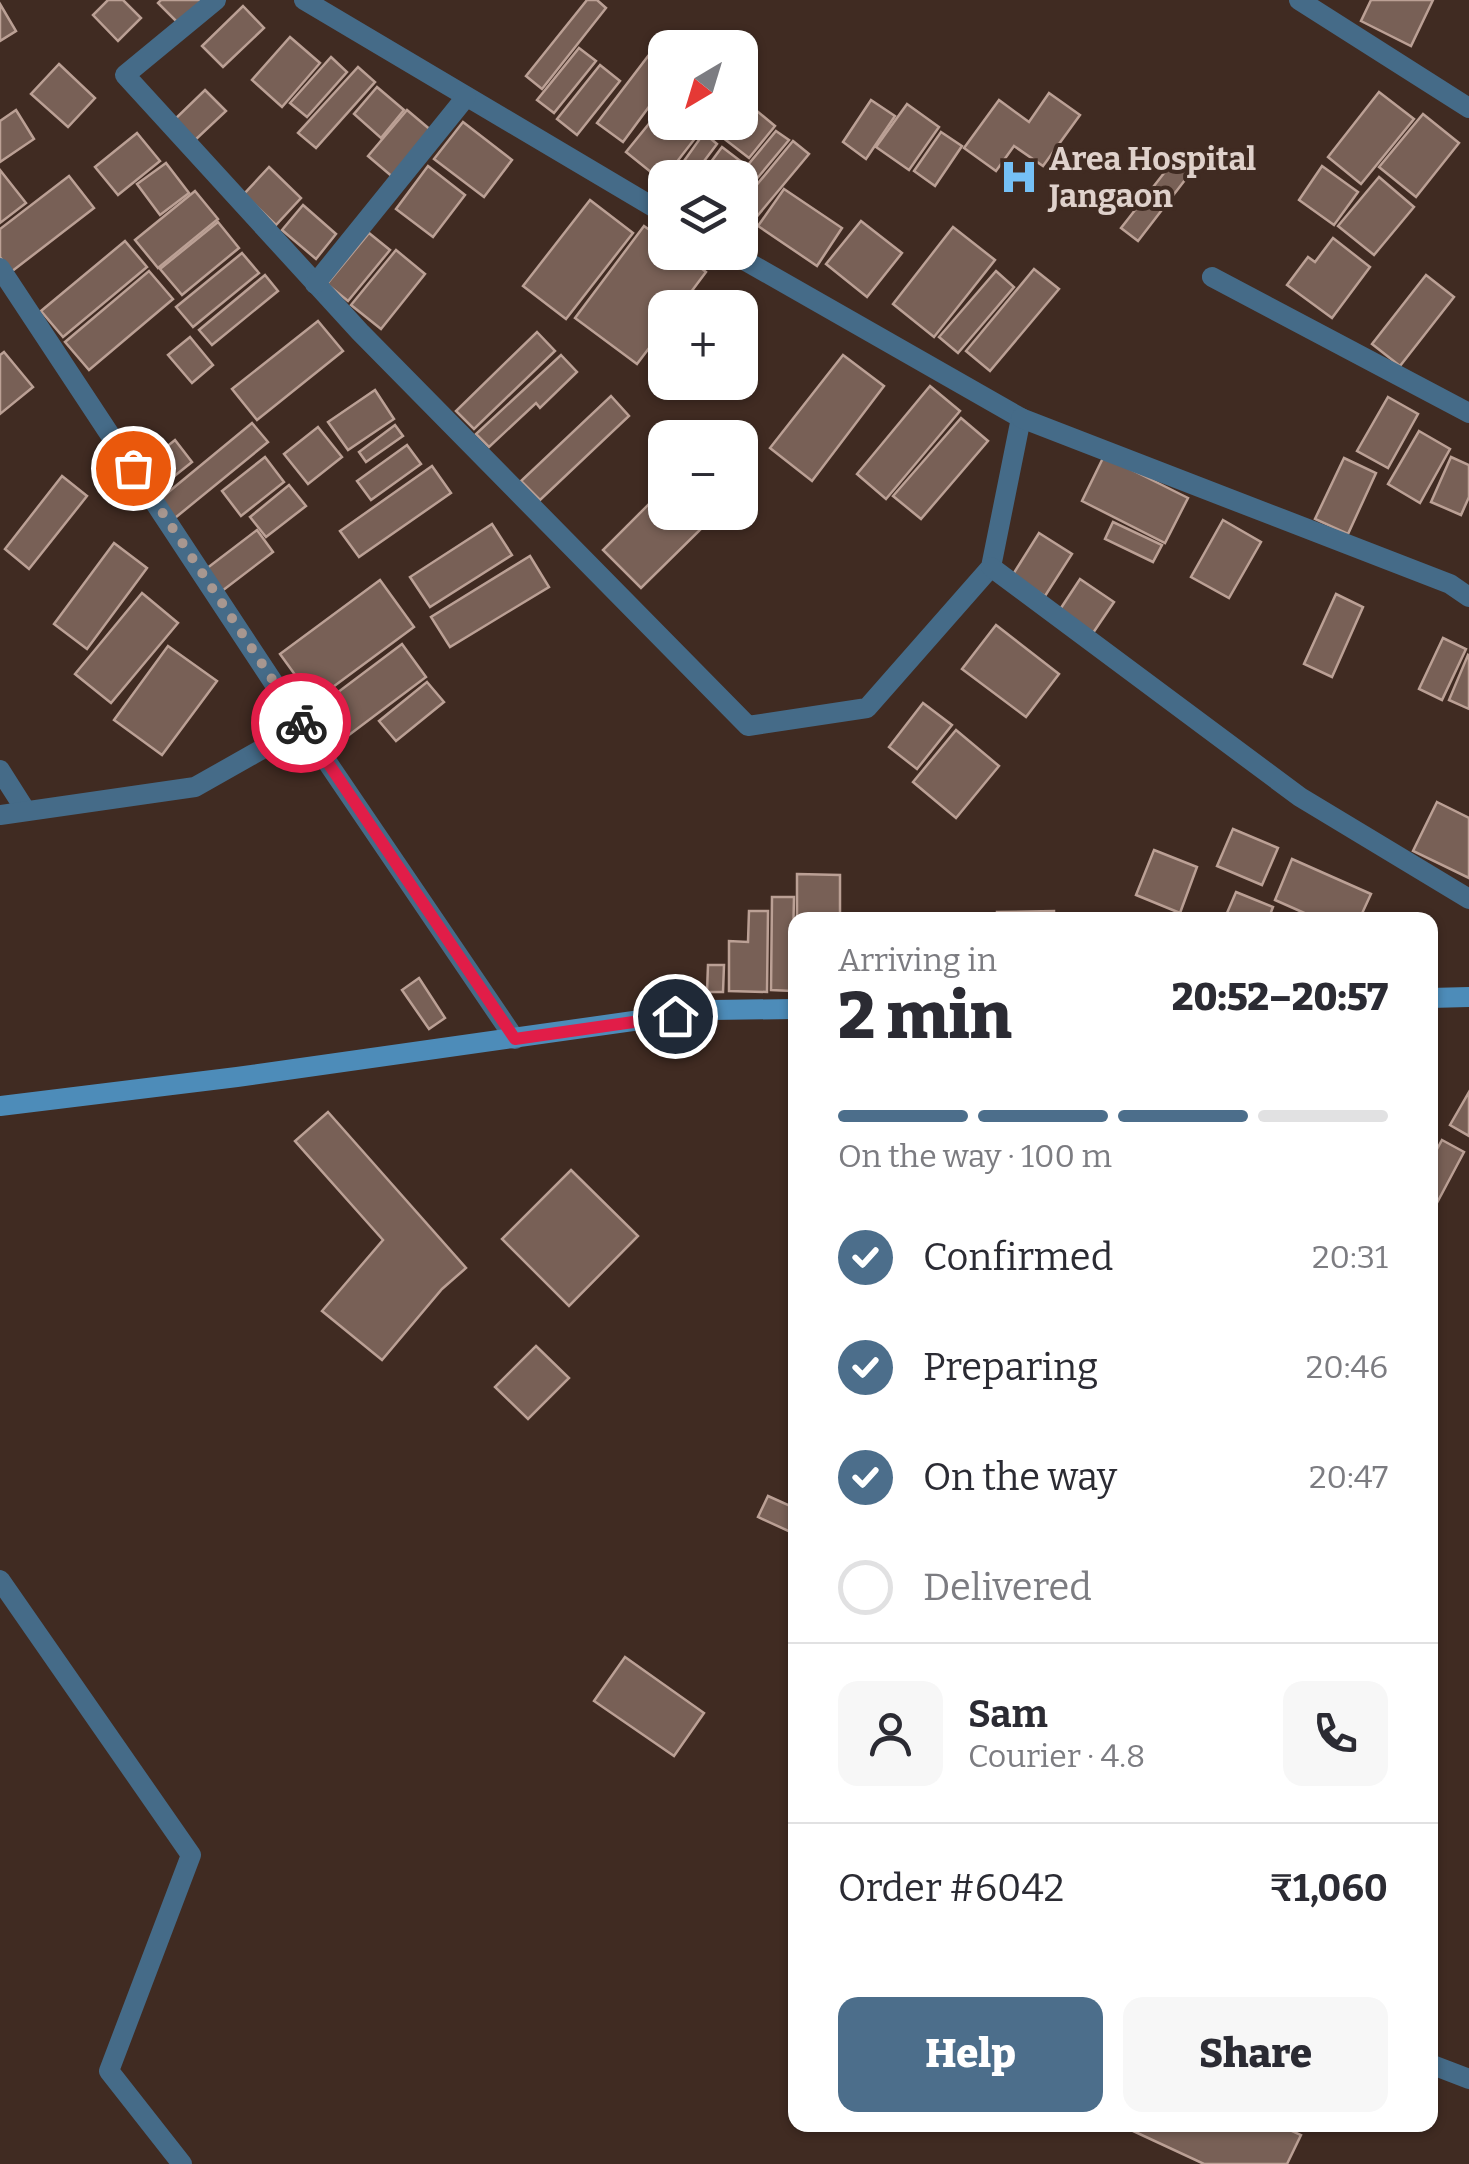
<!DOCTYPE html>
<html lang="en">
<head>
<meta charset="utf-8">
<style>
  body { margin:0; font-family:Bitter,serif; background:#f7f7f7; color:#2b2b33; height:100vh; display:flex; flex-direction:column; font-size:38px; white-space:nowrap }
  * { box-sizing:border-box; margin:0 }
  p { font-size:32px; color:#7c7c81 }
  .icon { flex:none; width:55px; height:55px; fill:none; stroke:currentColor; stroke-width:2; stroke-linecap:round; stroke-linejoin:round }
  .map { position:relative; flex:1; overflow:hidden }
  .details { position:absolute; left:788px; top:912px; width:650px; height:1220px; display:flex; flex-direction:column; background:#fff; border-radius:20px; box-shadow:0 2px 8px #0004 }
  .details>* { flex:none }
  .needle { width:65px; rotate:218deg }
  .buttons { position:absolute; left:648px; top:30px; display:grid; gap:20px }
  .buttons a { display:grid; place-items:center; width:110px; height:110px; border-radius:20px; background:#fff; box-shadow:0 2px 8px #0004; font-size:50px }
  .pin { position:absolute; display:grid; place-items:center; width:85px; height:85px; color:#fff; margin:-42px; border:5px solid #fff; border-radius:50%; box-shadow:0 2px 10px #0007 }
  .courier { position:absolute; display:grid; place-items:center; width:100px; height:100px; margin:-50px; border:8px solid #e11d48; border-radius:50%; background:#fff; color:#222; box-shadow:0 2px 12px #0007 }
  .summary em { font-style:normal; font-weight:800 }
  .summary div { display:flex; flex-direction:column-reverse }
  .summary { display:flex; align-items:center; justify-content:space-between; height:170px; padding:0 50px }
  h1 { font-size:65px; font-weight:800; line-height:75px }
  .bar { display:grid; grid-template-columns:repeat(4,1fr); gap:15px 10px; align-content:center; height:120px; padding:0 50px }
  .bar i { height:12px; border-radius:8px; background:#e1e1e2 }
  .bar .current { background:#4c6e8b }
  .bar p { grid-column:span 4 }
  .line { display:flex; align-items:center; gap:25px; padding:0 50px; border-top:2px solid #e1e1e2 }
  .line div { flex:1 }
  .round { display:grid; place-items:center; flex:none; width:105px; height:105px; border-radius:20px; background:#f7f7f7 }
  ol { padding:0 50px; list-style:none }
  li { display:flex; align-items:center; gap:30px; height:110px }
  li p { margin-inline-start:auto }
  li .icon { padding:10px; border-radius:50%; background:#4c6e8b; color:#fff; stroke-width:4 }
  li:last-child { color:#7c7c81 }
  li i { width:55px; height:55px; border:5px solid #e1e1e2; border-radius:50% }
  .button { display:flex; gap:20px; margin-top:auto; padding:20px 50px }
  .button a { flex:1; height:115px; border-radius:20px; background:#4c6e8b; color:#fff; font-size:40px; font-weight:800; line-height:115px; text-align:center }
  .button a+a { background:#f7f7f7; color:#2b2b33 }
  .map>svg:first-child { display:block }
  .building { fill:#786056; stroke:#bba095; stroke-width:2.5 }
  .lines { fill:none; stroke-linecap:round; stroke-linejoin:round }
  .street { stroke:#456b88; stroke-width:20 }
  .secondary { stroke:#4d8cb9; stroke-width:20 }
  .done { stroke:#a79790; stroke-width:10; stroke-dasharray:0 18 }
  .route { stroke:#e11d48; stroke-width:12 }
  .labels { text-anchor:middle; stroke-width:8; stroke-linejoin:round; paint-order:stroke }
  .poi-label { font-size:32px; font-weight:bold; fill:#dfd1cb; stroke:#402b22; text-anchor:start }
</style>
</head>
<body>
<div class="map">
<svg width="1469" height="2164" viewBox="0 0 1469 2164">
  <rect width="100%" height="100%" fill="#402b22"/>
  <g class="building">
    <polygon points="108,0 123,0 141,18 118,41 93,15"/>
    <polygon points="161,0 204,0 179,24 158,3"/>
    <polygon points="587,0 597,0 606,8 542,89 526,76"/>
    <polygon points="1371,0 1433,0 1411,46 1361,21"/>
    <polygon points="0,4 16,31 0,41"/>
    <polygon points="243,6 264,28 223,67 202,46"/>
    <polygon points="290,37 320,63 282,107 252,80"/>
    <polygon points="655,47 665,54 665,85 623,142 597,123"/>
    <polygon points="579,48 596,61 554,113 537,100"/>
    <polygon points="331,57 347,72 307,117 290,103"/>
    <polygon points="59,64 95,98 68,127 31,94"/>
    <polygon points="600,65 620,81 577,135 557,119"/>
    <polygon points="358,67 375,82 316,148 298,133"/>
    <polygon points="377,87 404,110 381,138 354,114"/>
    <polygon points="205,90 226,111 193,142 173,121"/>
    <polygon points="1379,92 1414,119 1361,184 1328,157"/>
    <polygon points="1049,93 1080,115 1043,166 1014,146 996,171 964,148 999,100 1029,122"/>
    <polygon points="740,97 775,126 749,158 709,127 713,122 740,122"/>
    <polygon points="871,100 895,116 866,159 843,142"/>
    <polygon points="665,104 665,122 688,122 700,132 662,181 626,152"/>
    <polygon points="907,104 939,127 909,170 876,147"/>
    <polygon points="16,110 34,139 0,162 0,121"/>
    <polygon points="407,110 433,132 395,179 368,156"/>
    <polygon points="1423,114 1459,143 1416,197 1379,167"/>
    <polygon points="463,122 512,160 484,197 434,159"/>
    <polygon points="776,131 789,140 740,199 740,178 737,178"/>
    <polygon points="941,132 962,146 935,186 914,171"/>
    <polygon points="137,133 160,161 118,195 95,167"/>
    <polygon points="704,133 717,144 692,177 679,168"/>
    <polygon points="793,141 809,154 749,226 740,218 740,205"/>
    <polygon points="722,147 743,163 732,178 699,178"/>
    <polygon points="1179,154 1195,167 1138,241 1121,228"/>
    <polygon points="166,163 189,193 160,215 137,184"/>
    <polygon points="428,166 465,195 433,237 396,209"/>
    <polygon points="1322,166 1358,192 1334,225 1299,200"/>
    <polygon points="269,167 301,198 276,225 244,194"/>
    <polygon points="0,170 26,203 0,223"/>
    <polygon points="69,176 94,208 11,272 0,257 0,229"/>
    <polygon points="1379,177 1414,207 1374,255 1338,226"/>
    <polygon points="784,189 842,228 817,266 758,226"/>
    <polygon points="195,191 218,219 158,268 135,240"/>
    <polygon points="590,200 633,233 566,319 523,286"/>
    <polygon points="303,205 336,234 316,259 282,230"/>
    <polygon points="861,221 902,253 867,297 826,264"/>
    <polygon points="218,222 239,248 182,295 160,269"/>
    <polygon points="644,226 665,241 665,252 680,252 706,272 679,308 665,308 665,327 637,364 575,318"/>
    <polygon points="953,227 995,260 934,337 893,304"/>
    <polygon points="369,233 390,250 348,301 327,284"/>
    <polygon points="1333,238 1370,267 1332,318 1287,285 1308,257 1315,262"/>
    <polygon points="125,241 147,267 63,337 41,311"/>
    <polygon points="396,250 425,274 381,329 351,305"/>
    <polygon points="242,253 259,273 193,327 176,307"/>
    <polygon points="1034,269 1059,289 990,371 966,351"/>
    <polygon points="149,271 173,299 89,370 65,342"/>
    <polygon points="996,271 1014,287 958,353 939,337"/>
    <polygon points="265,275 278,291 212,345 199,330"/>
    <polygon points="1426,275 1454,297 1400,366 1372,344"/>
    <polygon points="318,321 343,351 257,420 232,389"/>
    <polygon points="537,332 555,351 474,429 456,411"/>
    <polygon points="190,337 213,365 192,383 168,355"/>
    <polygon points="4,352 33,387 0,414 0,355"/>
    <polygon points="561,355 577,372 540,408 536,403 489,447 476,434"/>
    <polygon points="843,355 884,386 812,481 770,448"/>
    <polygon points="930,386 960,411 886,499 857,474"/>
    <polygon points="375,390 394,419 348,450 328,422"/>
    <polygon points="611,396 629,416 540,500 521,481"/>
    <polygon points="1388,397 1418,414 1388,468 1357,451"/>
    <polygon points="961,418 988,441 921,519 893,496"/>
    <polygon points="252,423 268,442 175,518 160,499"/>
    <polygon points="395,425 403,436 366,462 359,452"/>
    <polygon points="318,427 342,457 308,484 284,454"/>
    <polygon points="1419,431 1450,449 1420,503 1388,484"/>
    <polygon points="175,440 192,462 157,490 140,468"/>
    <polygon points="407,445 421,464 371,500 357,481"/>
    <polygon points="1104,456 1188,498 1165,543 1082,501"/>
    <polygon points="265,457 284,482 241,516 222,491"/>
    <polygon points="1451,457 1469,465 1469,497 1461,515 1431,502"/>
    <polygon points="1344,458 1376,473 1348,534 1315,519"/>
    <polygon points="432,466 451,493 359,557 340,531"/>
    <polygon points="62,476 87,496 29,569 5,549"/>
    <polygon points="289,485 306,506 266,537 250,517"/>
    <polygon points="665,488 665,512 693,512 705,525 641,588 603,550"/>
    <polygon points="1223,520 1261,542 1229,598 1191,577"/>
    <polygon points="1113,522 1162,545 1153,562 1105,539"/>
    <polygon points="492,524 512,555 430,607 410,577"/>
    <polygon points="257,530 273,552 222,591 206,569"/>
    <polygon points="1039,533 1072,554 1045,596 1012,576"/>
    <polygon points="114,543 147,568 87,649 54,624"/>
    <polygon points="530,556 549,587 450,647 431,617"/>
    <polygon points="1080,579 1114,602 1093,633 1059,611"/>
    <polygon points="380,580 414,627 314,701 280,654"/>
    <polygon points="142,593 178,623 111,703 75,674"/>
    <polygon points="1336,594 1363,607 1332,677 1304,664"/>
    <polygon points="996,625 1059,674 1026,717 962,669"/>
    <polygon points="1443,638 1466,649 1442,700 1419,689"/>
    <polygon points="402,644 426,677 329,750 305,717"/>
    <polygon points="168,646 217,681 162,755 114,720"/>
    <polygon points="1468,655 1469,656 1469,709 1449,700"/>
    <polygon points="427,682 444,702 396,741 379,721"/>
    <polygon points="923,703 952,725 917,769 889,747"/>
    <polygon points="956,730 999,766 956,818 913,782"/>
    <polygon points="1437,802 1469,818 1469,878 1413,851"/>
    <polygon points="1233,829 1278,848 1262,885 1217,866"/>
    <polygon points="1154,850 1197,867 1180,913 1136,895"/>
    <polygon points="1292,859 1371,894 1359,920 1320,920 1275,900"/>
    <polygon points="797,874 840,875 840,920 797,920"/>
    <polygon points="1236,892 1273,907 1268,920 1224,920"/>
    <polygon points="772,897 794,897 792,991 771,990"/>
    <polygon points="749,911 768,911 767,992 729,991 729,941 748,942"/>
    <polygon points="1054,911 1054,920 997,920 997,912"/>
    <polygon points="708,965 724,965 723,992 707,992"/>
    <polygon points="419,978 445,1018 429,1029 402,990"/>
    <polygon points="1469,1092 1469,1136 1450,1125"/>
    <polygon points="328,1112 466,1268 442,1289 382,1360 322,1311 383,1240 295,1141"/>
    <polygon points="1442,1140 1464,1152 1430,1216 1430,1162"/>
    <polygon points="571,1170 638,1236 569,1306 502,1239"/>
    <polygon points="536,1346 569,1378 528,1419 495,1387"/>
    <polygon points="768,1496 795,1508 795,1534 758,1517"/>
    <polygon points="625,1657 704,1713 674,1756 594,1701"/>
    <polygon points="1133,2125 1279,2125 1301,2135 1287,2164 1204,2164 1131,2130"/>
  </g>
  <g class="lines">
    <g class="street">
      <polyline points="216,0 125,75 360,332 748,726 867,708 991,567 1021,418 730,252"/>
      <polyline points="304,0 665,214"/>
      <polyline points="1299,0 1469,108"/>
      <polyline points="0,268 281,694 515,1039"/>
      <polyline points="1212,277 1469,413"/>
      <polyline points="315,284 466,97"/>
      <polyline points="1021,418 1450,584 1469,597"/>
      <polyline points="991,567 1300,797 1469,899"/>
      <polyline points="0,770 26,811"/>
      <polyline points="0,815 195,787 303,726"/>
      <polyline points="0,1580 191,1855 109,2071 182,2164"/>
      <polyline points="1430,2064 1469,2079"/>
    </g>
    <g class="secondary">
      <polyline points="1430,998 1469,997"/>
      <polyline points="0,1106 237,1077 711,1010 795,1009"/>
    </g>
  </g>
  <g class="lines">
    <polyline class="done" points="133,468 301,723"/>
    <polyline class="route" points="301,723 515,1039 675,1016"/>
  </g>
  <defs>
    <g id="hospital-bare" transform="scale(3)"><path d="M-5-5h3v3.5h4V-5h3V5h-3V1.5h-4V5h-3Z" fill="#75c0f6" stroke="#402b22" stroke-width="2.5" paint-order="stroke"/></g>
  </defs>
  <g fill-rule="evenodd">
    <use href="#hospital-bare" x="1019" y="177"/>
  </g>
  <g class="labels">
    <g class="poi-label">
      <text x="1049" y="170">Area Hospital<tspan x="1049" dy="37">Jangaon</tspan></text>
    </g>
  </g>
</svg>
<div class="buttons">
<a><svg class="needle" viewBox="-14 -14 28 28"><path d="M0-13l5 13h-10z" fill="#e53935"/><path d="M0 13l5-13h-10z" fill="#7c7c81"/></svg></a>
<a><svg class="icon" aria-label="layers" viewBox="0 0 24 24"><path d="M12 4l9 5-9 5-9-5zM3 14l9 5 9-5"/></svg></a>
<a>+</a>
<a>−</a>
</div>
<div class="pin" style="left:133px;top:468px;background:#ea580c"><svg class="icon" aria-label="bag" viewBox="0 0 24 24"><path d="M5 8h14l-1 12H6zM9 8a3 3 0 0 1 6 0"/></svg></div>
<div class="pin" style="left:675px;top:1016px;background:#1f2937"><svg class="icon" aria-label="home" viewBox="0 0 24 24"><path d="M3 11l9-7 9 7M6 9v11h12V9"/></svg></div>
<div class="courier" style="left:301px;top:723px"><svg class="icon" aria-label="bike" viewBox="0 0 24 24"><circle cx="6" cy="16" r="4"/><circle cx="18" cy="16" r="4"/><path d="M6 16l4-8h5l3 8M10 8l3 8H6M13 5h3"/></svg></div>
<section class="details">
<div class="summary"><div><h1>2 min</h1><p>Arriving in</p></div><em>20:52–20:57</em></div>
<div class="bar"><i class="current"></i><i class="current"></i><i class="current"></i><i></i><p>On the way · 100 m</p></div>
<ol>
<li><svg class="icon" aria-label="check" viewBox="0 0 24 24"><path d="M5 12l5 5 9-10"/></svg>Confirmed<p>20:31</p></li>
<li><svg class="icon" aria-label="check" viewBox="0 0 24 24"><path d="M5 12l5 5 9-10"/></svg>Preparing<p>20:46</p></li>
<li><svg class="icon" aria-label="check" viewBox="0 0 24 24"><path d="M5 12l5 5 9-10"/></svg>On the way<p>20:47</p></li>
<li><i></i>Delivered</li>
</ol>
<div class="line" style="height:180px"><a class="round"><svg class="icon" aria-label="person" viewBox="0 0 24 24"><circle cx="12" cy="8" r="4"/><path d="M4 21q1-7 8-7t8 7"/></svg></a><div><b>Sam</b><p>Courier · 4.8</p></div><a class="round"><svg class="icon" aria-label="phone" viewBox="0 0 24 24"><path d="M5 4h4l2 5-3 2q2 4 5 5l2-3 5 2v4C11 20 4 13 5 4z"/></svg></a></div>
<div class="line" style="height:130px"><div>Order #6042</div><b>₹1,060</b></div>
<div class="button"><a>Help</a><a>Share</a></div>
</section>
</div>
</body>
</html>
